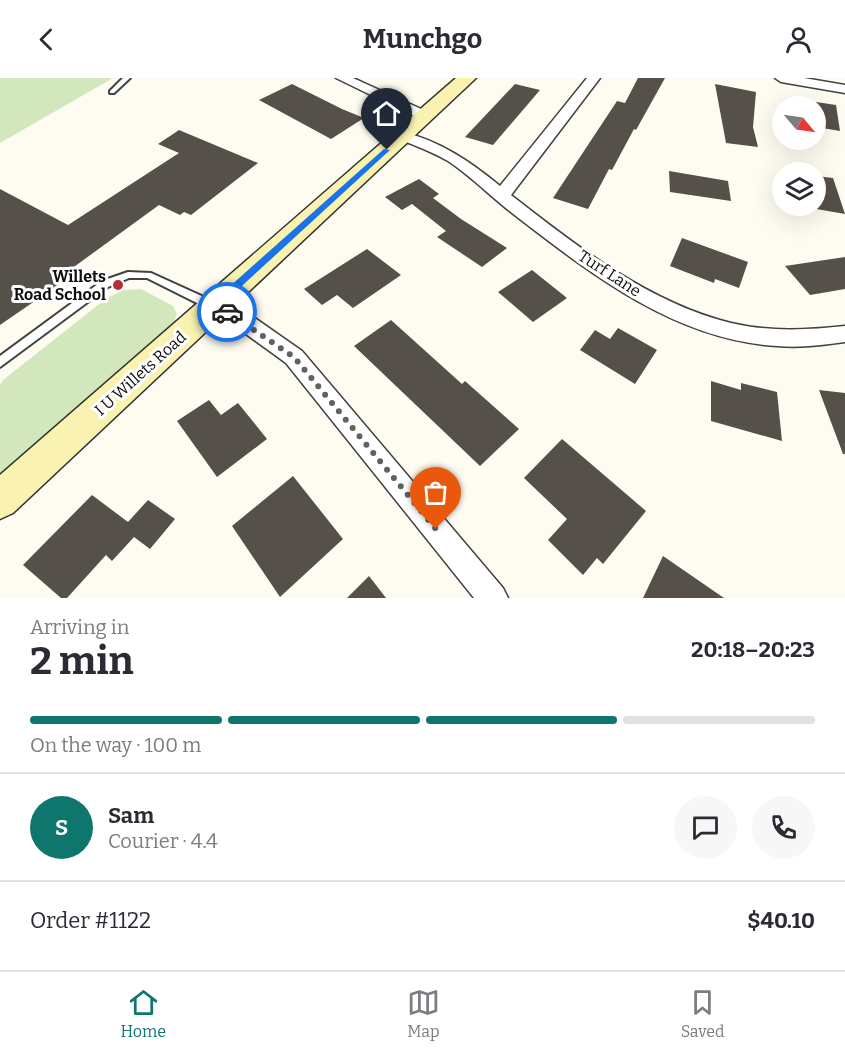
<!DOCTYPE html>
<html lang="en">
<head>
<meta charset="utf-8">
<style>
  body { margin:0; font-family:Bitter,serif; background:#f7f7f7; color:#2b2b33; height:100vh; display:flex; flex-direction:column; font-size:22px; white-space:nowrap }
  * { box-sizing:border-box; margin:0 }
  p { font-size:20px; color:#7c7c81 }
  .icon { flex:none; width:33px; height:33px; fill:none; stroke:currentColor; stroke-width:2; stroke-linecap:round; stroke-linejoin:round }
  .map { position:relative; height:520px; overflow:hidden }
  .drawer { display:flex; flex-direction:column; background:#fff; flex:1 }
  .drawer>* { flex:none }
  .needle { width:39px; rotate:119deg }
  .controls { position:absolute; left:772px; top:18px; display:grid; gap:12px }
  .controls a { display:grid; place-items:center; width:54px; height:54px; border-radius:50%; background:#fff; box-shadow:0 6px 24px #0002; font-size:30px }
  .pin { position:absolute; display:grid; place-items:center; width:51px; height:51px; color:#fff; margin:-62px -26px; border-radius:50% 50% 50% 0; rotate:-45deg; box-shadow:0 0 6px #0007 }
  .pin .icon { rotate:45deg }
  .courier { position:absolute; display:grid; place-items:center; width:60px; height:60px; margin:-30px; border:4px solid #1a73e8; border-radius:50%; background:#fff; color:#222; box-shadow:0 2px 8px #0007 }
  .headline em { font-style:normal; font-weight:700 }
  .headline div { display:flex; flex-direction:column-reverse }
  .headline { display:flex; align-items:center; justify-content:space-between; height:102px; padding:0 30px }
  h1 { font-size:39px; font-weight:700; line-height:45px }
  .bar { display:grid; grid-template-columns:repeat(4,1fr); gap:9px 6px; align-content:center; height:72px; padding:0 30px }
  .bar i { height:8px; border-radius:4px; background:#e1e1e2 }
  .bar .on { background:#0f766e }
  .bar p { grid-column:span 4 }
  .line { display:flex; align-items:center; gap:15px; padding:0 30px; border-top:2px solid #e1e1e2 }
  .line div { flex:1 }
  .round { display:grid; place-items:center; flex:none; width:63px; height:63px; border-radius:32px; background:#f7f7f7 }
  header { display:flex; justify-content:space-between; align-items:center; height:78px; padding:0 30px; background:#fff; font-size:27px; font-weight:700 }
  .dock { display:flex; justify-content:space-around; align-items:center; height:84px; border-top:2px solid #e1e1e2; background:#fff; font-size:16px; color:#7c7c81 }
  .dock a { display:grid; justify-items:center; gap:3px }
  .dock .on { color:#0f766e }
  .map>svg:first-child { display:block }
  .green { fill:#d2e7bc }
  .building { fill:#56504b }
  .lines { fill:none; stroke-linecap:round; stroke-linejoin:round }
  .service-casing { stroke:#414141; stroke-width:4 }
  .minor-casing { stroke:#414141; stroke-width:3 }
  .secondary-casing { stroke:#303030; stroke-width:3 }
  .service { fill:#fff; fill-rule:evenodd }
  .minor { fill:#fff; fill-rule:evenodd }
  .secondary { fill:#f9f2b0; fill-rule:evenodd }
  .route { fill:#1a73e8 }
  .done { stroke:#62615d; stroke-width:6; stroke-dasharray:0 10.8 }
  .poi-dot { fill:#b52f34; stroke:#fff; stroke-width:2 }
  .labels { text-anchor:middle; stroke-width:6; stroke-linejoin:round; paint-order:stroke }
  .street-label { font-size:16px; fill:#0e0e0e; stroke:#fff }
  .poi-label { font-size:16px; font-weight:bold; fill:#0e0e0e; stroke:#fff; text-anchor:end }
</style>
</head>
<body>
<header><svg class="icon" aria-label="back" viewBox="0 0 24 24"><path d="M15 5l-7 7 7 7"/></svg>Munchgo<svg class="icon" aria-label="person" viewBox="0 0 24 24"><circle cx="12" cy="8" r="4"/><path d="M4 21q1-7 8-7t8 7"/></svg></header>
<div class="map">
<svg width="845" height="520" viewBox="0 0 845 520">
  <rect width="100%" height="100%" fill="#fefbf1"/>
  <g class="green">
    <polygon points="0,0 113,0 0,65"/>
    <polygon points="141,211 173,228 177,236 171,251 0,403 0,307 3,302 107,220 124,212"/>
  </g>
  <g class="building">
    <polygon points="638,0 665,0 636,52 634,51 612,92 609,91 588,131 553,120 617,23 625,25"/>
    <polygon points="292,6 342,31 364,40 331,61 259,22"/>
    <polygon points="515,6 540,12 493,67 465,59"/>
    <polygon points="715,6 756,14 753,49 758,69 726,65"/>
    <polygon points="816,24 836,27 840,53 816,49"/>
    <polygon points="179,52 258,85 191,137 184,134 180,137 159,127 56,202 61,205 0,247 0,111 68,147 179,75 158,66"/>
    <polygon points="669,93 728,103 731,123 670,114"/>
    <polygon points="816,98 833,100 845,136 805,129 816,128"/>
    <polygon points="419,101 439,116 433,120 461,141 507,170 482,189 437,159 446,153 412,126 402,132 385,119"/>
    <polygon points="682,160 748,184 739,210 715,201 714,205 670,188"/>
    <polygon points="367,171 401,197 353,230 337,217 322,227 304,211"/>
    <polygon points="845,179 845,211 810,217 785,188"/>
    <polygon points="532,192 567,220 533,244 498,214"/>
    <polygon points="391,242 462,306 465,303 519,351 480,388 354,268"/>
    <polygon points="618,250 657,272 635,306 580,272 595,252 610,261"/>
    <polygon points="711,303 741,312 741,305 777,314 782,363 711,343"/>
    <polygon points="819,312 845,315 845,376 843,376"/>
    <polygon points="209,322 221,337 238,325 267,361 217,399 177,343"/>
    <polygon points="562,361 646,433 603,486 597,480 583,497 548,462 567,441 524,400"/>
    <polygon points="293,398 343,461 280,519 232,448"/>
    <polygon points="92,417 128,444 148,422 175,441 150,471 134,459 112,483 106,477 67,520 61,520 23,487"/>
    <polygon points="663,478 724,520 643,520"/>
    <polygon points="369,498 386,520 347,520"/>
  </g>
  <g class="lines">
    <g class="service-casing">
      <g id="service">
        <polygon points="123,0 130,0 114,15 110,15 110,13"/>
        <polygon points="128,194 151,195 217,225 218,228 217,231 209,231 147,200 129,200 108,209 0,289 0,278 102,203"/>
      </g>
    </g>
    <g class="minor-casing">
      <g id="minor">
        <polygon points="336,0 353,0 430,35 432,38 425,42 420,41"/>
        <path d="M587 0H600L511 117C576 168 649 225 731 245 769 254 807 252 845 248V264C822 267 800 270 777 268 674 262 590 195 512 135 490 118 471 98 448 83 432 74 415 67 398 61L396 58 403 54C440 63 471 84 500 108Z"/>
        <polygon points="775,0 804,0 845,7 845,15 781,4"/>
        <polygon points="214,220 242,231 302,273 503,510 508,520 474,520 286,285 228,243 207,233 204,228 207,223"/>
      </g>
    </g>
    <g class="secondary-casing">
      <polygon id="secondary" points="456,0 476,0 13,435 0,441 0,397"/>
    </g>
    <use href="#service" class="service"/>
    <use href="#minor" class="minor"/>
    <use href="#secondary" class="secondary"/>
  </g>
  <polygon class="route" points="384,71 390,72 221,227 230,231 230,236 227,237 210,231 210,226"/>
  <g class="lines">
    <polyline class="done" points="227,234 294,279 436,451"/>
  </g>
  <circle class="poi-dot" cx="118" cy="207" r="6"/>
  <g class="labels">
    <g class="street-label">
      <text transform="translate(610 195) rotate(33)" y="6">Turf Lane</text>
      <text transform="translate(140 295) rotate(-42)" y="6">I U Willets Road</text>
    </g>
    <g class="poi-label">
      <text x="106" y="204">Willets<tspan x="106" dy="18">Road School</tspan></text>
    </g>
  </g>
</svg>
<div class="controls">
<a><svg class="needle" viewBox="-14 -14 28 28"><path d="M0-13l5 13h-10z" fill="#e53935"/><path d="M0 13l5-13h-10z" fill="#7c7c81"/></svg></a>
<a><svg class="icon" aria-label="layers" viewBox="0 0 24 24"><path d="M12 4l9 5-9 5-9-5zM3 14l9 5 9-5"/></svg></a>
</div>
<div class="pin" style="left:436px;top:451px;background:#ea580c"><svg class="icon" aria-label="bag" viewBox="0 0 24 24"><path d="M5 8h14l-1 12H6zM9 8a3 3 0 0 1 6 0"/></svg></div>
<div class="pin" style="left:387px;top:72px;background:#1f2937"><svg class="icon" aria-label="home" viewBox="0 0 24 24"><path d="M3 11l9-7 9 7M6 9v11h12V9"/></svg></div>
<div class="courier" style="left:227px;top:234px"><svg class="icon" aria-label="car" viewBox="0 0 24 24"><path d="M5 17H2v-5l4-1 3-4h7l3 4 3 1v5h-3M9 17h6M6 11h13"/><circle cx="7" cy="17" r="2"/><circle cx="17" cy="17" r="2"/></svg></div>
</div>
<section class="drawer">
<div class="headline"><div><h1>2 min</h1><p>Arriving in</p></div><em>20:18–20:23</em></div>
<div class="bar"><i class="on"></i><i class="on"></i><i class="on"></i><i></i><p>On the way · 100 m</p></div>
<div class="line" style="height:108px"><b class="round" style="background:#0f766e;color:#fff">S</b><div><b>Sam</b><p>Courier · 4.4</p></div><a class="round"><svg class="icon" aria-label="chat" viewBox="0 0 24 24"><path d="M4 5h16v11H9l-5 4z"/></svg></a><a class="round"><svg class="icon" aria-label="phone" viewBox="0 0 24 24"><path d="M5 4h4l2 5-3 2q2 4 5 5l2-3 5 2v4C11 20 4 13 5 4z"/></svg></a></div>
<div class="line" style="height:78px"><div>Order #1122</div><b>$40.10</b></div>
</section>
<nav class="dock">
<a class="on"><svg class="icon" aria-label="home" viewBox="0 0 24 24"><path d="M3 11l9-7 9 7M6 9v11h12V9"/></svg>Home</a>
<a><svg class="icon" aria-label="map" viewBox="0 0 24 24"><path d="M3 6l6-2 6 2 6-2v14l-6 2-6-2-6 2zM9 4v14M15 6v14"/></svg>Map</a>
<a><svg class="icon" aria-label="saved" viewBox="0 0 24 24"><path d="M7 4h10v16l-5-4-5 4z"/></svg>Saved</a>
</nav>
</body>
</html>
